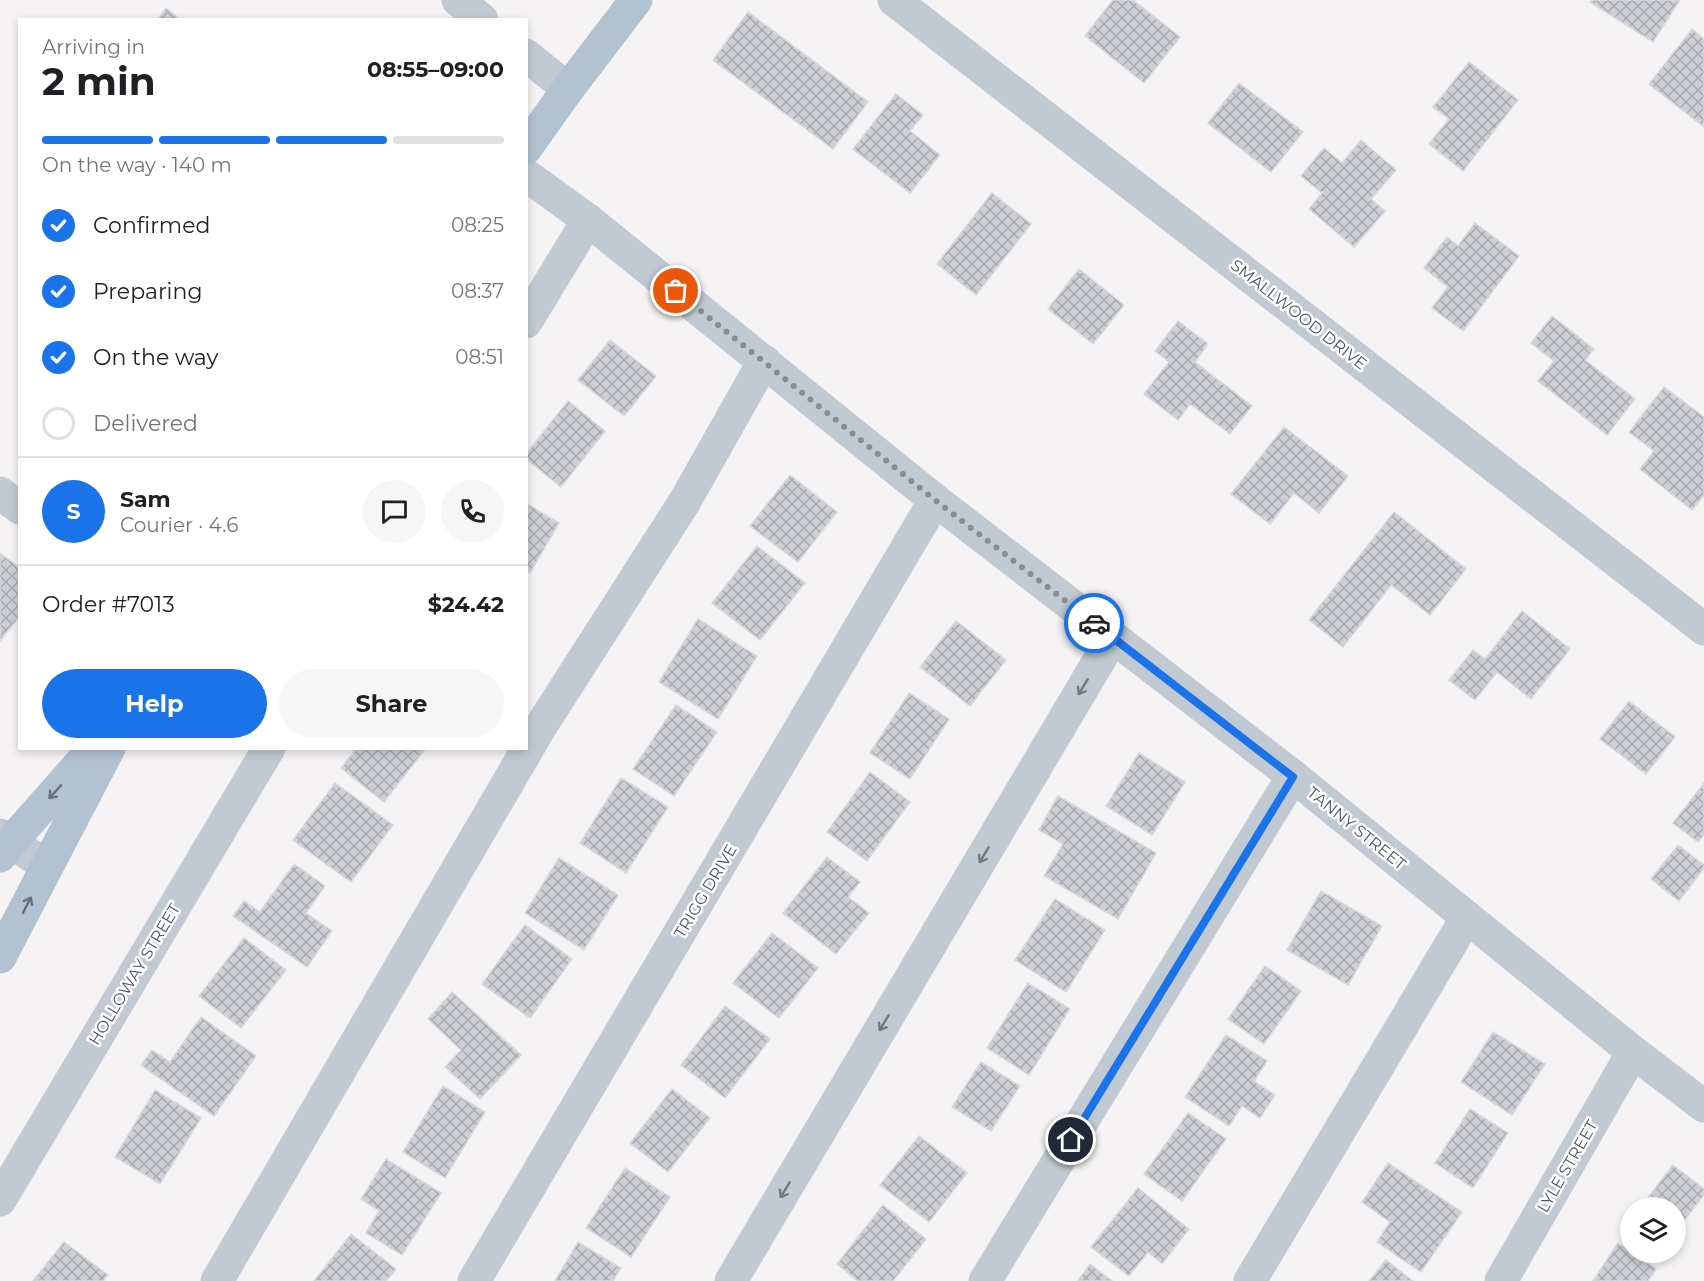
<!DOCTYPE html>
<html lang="en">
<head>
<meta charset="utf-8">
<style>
  body { margin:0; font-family:Montserrat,sans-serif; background:#f6f6f6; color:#202124; height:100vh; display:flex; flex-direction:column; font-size:22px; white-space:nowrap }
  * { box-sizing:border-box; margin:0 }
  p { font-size:20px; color:#757577 }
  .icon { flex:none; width:33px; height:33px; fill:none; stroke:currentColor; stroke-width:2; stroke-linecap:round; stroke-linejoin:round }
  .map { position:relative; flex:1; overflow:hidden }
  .side { position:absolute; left:18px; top:18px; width:510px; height:732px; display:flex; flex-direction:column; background:#fff; border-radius:0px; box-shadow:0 3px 9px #0003 }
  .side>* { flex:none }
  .fabs { position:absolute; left:1620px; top:1197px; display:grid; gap:12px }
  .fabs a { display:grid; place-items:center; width:66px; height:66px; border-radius:50%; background:#fff; box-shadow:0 3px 9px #0003; font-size:30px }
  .pin { position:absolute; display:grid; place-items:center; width:51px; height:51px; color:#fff; margin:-26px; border:3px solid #fff; border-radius:50%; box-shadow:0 2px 6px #0007 }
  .courier { position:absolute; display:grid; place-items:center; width:60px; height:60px; margin:-30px; border:4px solid #1a73e8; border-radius:50%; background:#fff; color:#222; box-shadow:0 2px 8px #0007 }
  .overview em { font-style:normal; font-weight:700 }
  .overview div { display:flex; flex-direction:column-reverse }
  .overview { display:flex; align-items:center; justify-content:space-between; height:102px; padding:0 24px }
  h1 { font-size:39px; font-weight:700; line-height:45px }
  .bar { display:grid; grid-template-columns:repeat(4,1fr); gap:9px 6px; align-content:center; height:72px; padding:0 24px }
  .bar i { height:8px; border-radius:4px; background:#e0e0e0 }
  .bar .on { background:#1a73e8 }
  .bar p { grid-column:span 4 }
  .line { display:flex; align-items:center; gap:15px; padding:0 24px; border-top:2px solid #e0e0e0 }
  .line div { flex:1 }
  .round { display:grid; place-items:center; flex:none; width:63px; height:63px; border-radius:32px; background:#f6f6f6 }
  ol { padding:0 24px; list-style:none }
  li { display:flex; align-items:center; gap:18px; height:66px }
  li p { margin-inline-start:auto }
  li .icon { padding:6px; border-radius:50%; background:#1a73e8; color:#fff; stroke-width:4 }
  li:last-child { color:#757577 }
  li i { width:33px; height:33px; border:3px solid #e0e0e0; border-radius:50% }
  .button { display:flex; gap:12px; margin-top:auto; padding:12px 24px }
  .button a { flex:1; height:69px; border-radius:36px; background:#1a73e8; color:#fff; font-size:24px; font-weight:700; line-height:69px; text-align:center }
  .button a+a { background:#f6f6f6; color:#202124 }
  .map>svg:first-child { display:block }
  .building { fill:url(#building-cross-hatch); stroke:#d7d9de; stroke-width:1.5 }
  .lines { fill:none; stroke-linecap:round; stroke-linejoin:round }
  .minor { stroke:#c1cad2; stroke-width:33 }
  .major { stroke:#b3c2d1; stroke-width:33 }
  .oneway { stroke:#6e7983 }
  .oneway2 { stroke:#64717d }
  .done { stroke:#868d94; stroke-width:6; stroke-dasharray:0 10.8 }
  .route { stroke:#1a73e8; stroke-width:8 }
  .labels { text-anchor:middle; stroke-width:5; stroke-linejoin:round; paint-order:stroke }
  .street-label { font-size:16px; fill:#4a5661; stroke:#fff }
</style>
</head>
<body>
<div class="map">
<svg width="1704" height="1281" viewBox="0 0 1704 1281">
  <defs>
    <pattern id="building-cross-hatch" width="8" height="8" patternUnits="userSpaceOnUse" patternTransform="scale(1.5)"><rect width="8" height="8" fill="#cdcfd5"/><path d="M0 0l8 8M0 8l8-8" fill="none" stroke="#a8abb0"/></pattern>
  </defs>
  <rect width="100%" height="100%" fill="#f5f3f3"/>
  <g class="building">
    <polygon points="1113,0 1133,0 1180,37 1144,83 1085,36"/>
    <polygon points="1592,0 1680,0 1653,42 1590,2"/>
    <polygon points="166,8 181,20 157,20"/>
    <polygon points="748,12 868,102 833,149 713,60"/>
    <polygon points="1692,29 1704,39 1704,127 1649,84"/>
    <polygon points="1469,62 1518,100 1463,171 1429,144 1449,119 1433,107"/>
    <polygon points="1239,83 1303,132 1271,172 1208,123"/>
    <polygon points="896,94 923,115 910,131 940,155 910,193 853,149"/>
    <polygon points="1361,140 1396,170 1371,199 1385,211 1354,247 1309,209 1322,193 1301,176 1324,148 1342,163"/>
    <polygon points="992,193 1031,224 976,295 937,264"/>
    <polygon points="1475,223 1519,256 1463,331 1432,308 1448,287 1424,268 1447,237 1458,246"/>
    <polygon points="1079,269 1124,305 1093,344 1048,309"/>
    <polygon points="1552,316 1594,349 1585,360 1635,399 1607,435 1538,381 1554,361 1531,343"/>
    <polygon points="1178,321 1208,344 1195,362 1252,406 1230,434 1190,404 1178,420 1144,394 1169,362 1155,351"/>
    <polygon points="610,340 656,376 624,416 578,380"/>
    <polygon points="1664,387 1704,417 1704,495 1692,510 1640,469 1654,451 1629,432"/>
    <polygon points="568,401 605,431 561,487 526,459 526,454"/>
    <polygon points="1284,427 1348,476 1319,513 1294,493 1270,524 1231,494"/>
    <polygon points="790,475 837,512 798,562 750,526"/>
    <polygon points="526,503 559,523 530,573 526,571"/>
    <polygon points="1394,512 1466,569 1430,615 1391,585 1343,647 1309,620"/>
    <polygon points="757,546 805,583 760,640 712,603"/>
    <polygon points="0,553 20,568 20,616 0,641"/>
    <polygon points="1522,611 1570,649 1531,699 1497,672 1475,700 1449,680 1473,650 1485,659"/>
    <polygon points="698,619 757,656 718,719 659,682"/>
    <polygon points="956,621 1006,660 970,706 920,667"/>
    <polygon points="909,693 949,719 910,779 870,753"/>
    <polygon points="1629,701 1675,737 1646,774 1600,739"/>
    <polygon points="676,705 717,732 674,796 633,769"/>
    <polygon points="357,748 426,748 384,802 341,768"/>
    <polygon points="1139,753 1185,782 1152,835 1106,806"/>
    <polygon points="870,772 910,802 867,861 827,832"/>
    <polygon points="621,778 668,807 626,873 580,843"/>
    <polygon points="335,783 393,825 351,882 293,840"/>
    <polygon points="1704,783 1704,835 1698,842 1673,823"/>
    <polygon points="1058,796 1156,853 1118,919 1044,876 1063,844 1039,830"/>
    <polygon points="1678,845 1704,865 1704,868 1679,901 1651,879"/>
    <polygon points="827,857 860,882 848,897 869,913 836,954 783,913"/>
    <polygon points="559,858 618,895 584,950 525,913"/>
    <polygon points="294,864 325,886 306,913 332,931 307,967 233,916 244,901 260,912"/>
    <polygon points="1321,891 1382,926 1348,985 1287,950"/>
    <polygon points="1055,899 1105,930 1066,992 1015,960"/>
    <polygon points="525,925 572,959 530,1018 482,984"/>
    <polygon points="772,933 818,968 779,1018 733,983"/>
    <polygon points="244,938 286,970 241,1028 199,996"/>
    <polygon points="1265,966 1301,991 1264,1044 1228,1019"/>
    <polygon points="1028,983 1070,1009 1029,1075 987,1048"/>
    <polygon points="452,992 521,1055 480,1099 445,1067 461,1050 428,1019"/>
    <polygon points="725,1006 770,1039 725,1098 681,1065"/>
    <polygon points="201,1017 256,1056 214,1116 141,1065 152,1050 170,1062"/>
    <polygon points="1493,1032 1545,1064 1512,1115 1461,1082"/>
    <polygon points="1226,1035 1267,1061 1254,1081 1275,1095 1260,1118 1242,1106 1229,1126 1185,1097"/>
    <polygon points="981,1062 1020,1086 991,1131 952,1107"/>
    <polygon points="443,1086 485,1112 445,1178 403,1152"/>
    <polygon points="672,1089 710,1118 668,1172 630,1143"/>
    <polygon points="155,1090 201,1118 160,1184 115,1157"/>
    <polygon points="1470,1109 1508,1133 1473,1188 1435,1163"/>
    <polygon points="1188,1113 1226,1139 1182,1201 1144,1174"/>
    <polygon points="919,1136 967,1173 929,1222 880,1185"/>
    <polygon points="386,1159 441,1193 402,1255 366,1233 379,1211 361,1199"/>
    <polygon points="1388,1163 1462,1212 1421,1272 1377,1242 1390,1222 1362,1202"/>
    <polygon points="1673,1165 1704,1189 1704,1195 1676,1231 1676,1208 1640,1208"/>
    <polygon points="625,1168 670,1197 631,1257 586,1228"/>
    <polygon points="1138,1188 1189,1229 1162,1264 1148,1252 1129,1276 1091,1247"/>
    <polygon points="883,1205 926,1239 893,1281 858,1281 837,1264"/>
    <polygon points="351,1234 396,1269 386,1281 314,1281"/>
    <polygon points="64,1242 108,1275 103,1281 33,1281"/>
    <polygon points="578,1242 621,1268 613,1281 555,1281"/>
    <polygon points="1618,1243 1656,1269 1648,1281 1593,1281"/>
    <polygon points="1386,1260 1413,1281 1369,1281"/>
    <polygon points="1090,1264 1112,1281 1078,1281"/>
  </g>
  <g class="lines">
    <g class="minor">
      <polyline points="458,0 482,20"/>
      <polyline points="894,0 1704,629"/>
      <polyline points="526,55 568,89"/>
      <polyline points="526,175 588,220 935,500 1293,776 1633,1052 1704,1106"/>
      <polyline points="526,322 588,220"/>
      <polyline points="0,493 20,508"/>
      <polyline points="0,835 47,866"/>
      <polyline points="0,1200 269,748"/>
      <polyline points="217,1281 541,726 685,501 764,361"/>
      <polyline points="474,1281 935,500"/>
      <polyline points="731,1281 1113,637"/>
      <polyline points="985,1281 1293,776"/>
      <polyline points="1250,1281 1467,917"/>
      <polyline points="1501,1281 1633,1052"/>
    </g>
    <g class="major">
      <polyline points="526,148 568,89 636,0"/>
      <polyline points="0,856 11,842 94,748"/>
      <polyline points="0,957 109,748"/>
    </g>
  </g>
  <defs><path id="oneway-shaft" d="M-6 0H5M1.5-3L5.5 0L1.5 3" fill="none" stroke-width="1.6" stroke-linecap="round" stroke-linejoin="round" transform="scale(1.5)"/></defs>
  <g class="oneway">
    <use href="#oneway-shaft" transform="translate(1083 687) rotate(121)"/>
    <use href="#oneway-shaft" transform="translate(984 855) rotate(121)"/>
    <use href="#oneway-shaft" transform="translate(884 1023) rotate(121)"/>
    <use href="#oneway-shaft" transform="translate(785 1190) rotate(121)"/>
  </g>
  <g class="oneway2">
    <use href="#oneway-shaft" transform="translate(55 792) rotate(132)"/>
    <use href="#oneway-shaft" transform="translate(27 905) rotate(-63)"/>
  </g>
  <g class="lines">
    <polyline class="done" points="676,291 935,500 1094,623"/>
    <polyline class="route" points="1071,1140 1293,777 1094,623"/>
  </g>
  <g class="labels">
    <g class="street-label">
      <text transform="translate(1299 314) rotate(38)" y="6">SMALLWOOD DRIVE</text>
      <text transform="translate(1357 828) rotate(39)" y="6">TANNY STREET</text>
      <text transform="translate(705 891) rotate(-59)" y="6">TRIGG DRIVE</text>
      <text transform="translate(134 974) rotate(-59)" y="6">HOLLOWAY STREET</text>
      <text transform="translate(1567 1166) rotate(-60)" y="6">LYLE STREET</text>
    </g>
  </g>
</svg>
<div class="fabs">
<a><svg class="icon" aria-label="layers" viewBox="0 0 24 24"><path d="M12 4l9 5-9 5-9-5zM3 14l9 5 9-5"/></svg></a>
</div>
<div class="pin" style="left:676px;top:291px;background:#ea580c"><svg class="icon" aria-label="bag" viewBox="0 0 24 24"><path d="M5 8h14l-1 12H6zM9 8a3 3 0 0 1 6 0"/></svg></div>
<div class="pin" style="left:1071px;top:1140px;background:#1f2937"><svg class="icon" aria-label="home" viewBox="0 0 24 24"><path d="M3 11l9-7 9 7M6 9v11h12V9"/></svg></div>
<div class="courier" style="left:1094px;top:623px"><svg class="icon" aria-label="car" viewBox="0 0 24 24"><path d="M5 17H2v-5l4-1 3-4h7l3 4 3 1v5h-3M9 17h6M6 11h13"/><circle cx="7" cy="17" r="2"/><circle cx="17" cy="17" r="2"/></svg></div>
<section class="side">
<div class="overview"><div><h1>2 min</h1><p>Arriving in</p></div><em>08:55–09:00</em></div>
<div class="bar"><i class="on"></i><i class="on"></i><i class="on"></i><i></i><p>On the way · 140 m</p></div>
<ol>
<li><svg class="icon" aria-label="check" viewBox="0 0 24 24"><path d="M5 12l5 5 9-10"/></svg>Confirmed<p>08:25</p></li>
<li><svg class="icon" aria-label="check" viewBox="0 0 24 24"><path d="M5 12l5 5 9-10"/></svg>Preparing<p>08:37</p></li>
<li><svg class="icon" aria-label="check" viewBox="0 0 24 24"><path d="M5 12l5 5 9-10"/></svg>On the way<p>08:51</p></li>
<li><i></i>Delivered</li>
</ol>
<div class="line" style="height:108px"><b class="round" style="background:#1a73e8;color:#fff">S</b><div><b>Sam</b><p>Courier · 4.6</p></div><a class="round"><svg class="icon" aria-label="chat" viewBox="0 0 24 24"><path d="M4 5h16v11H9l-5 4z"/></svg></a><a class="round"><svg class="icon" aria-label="phone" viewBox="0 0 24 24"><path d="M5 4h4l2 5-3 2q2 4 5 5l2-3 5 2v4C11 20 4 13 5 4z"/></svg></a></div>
<div class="line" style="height:78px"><div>Order #7013</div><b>$24.42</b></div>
<div class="button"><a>Help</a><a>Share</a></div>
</section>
</div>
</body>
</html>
